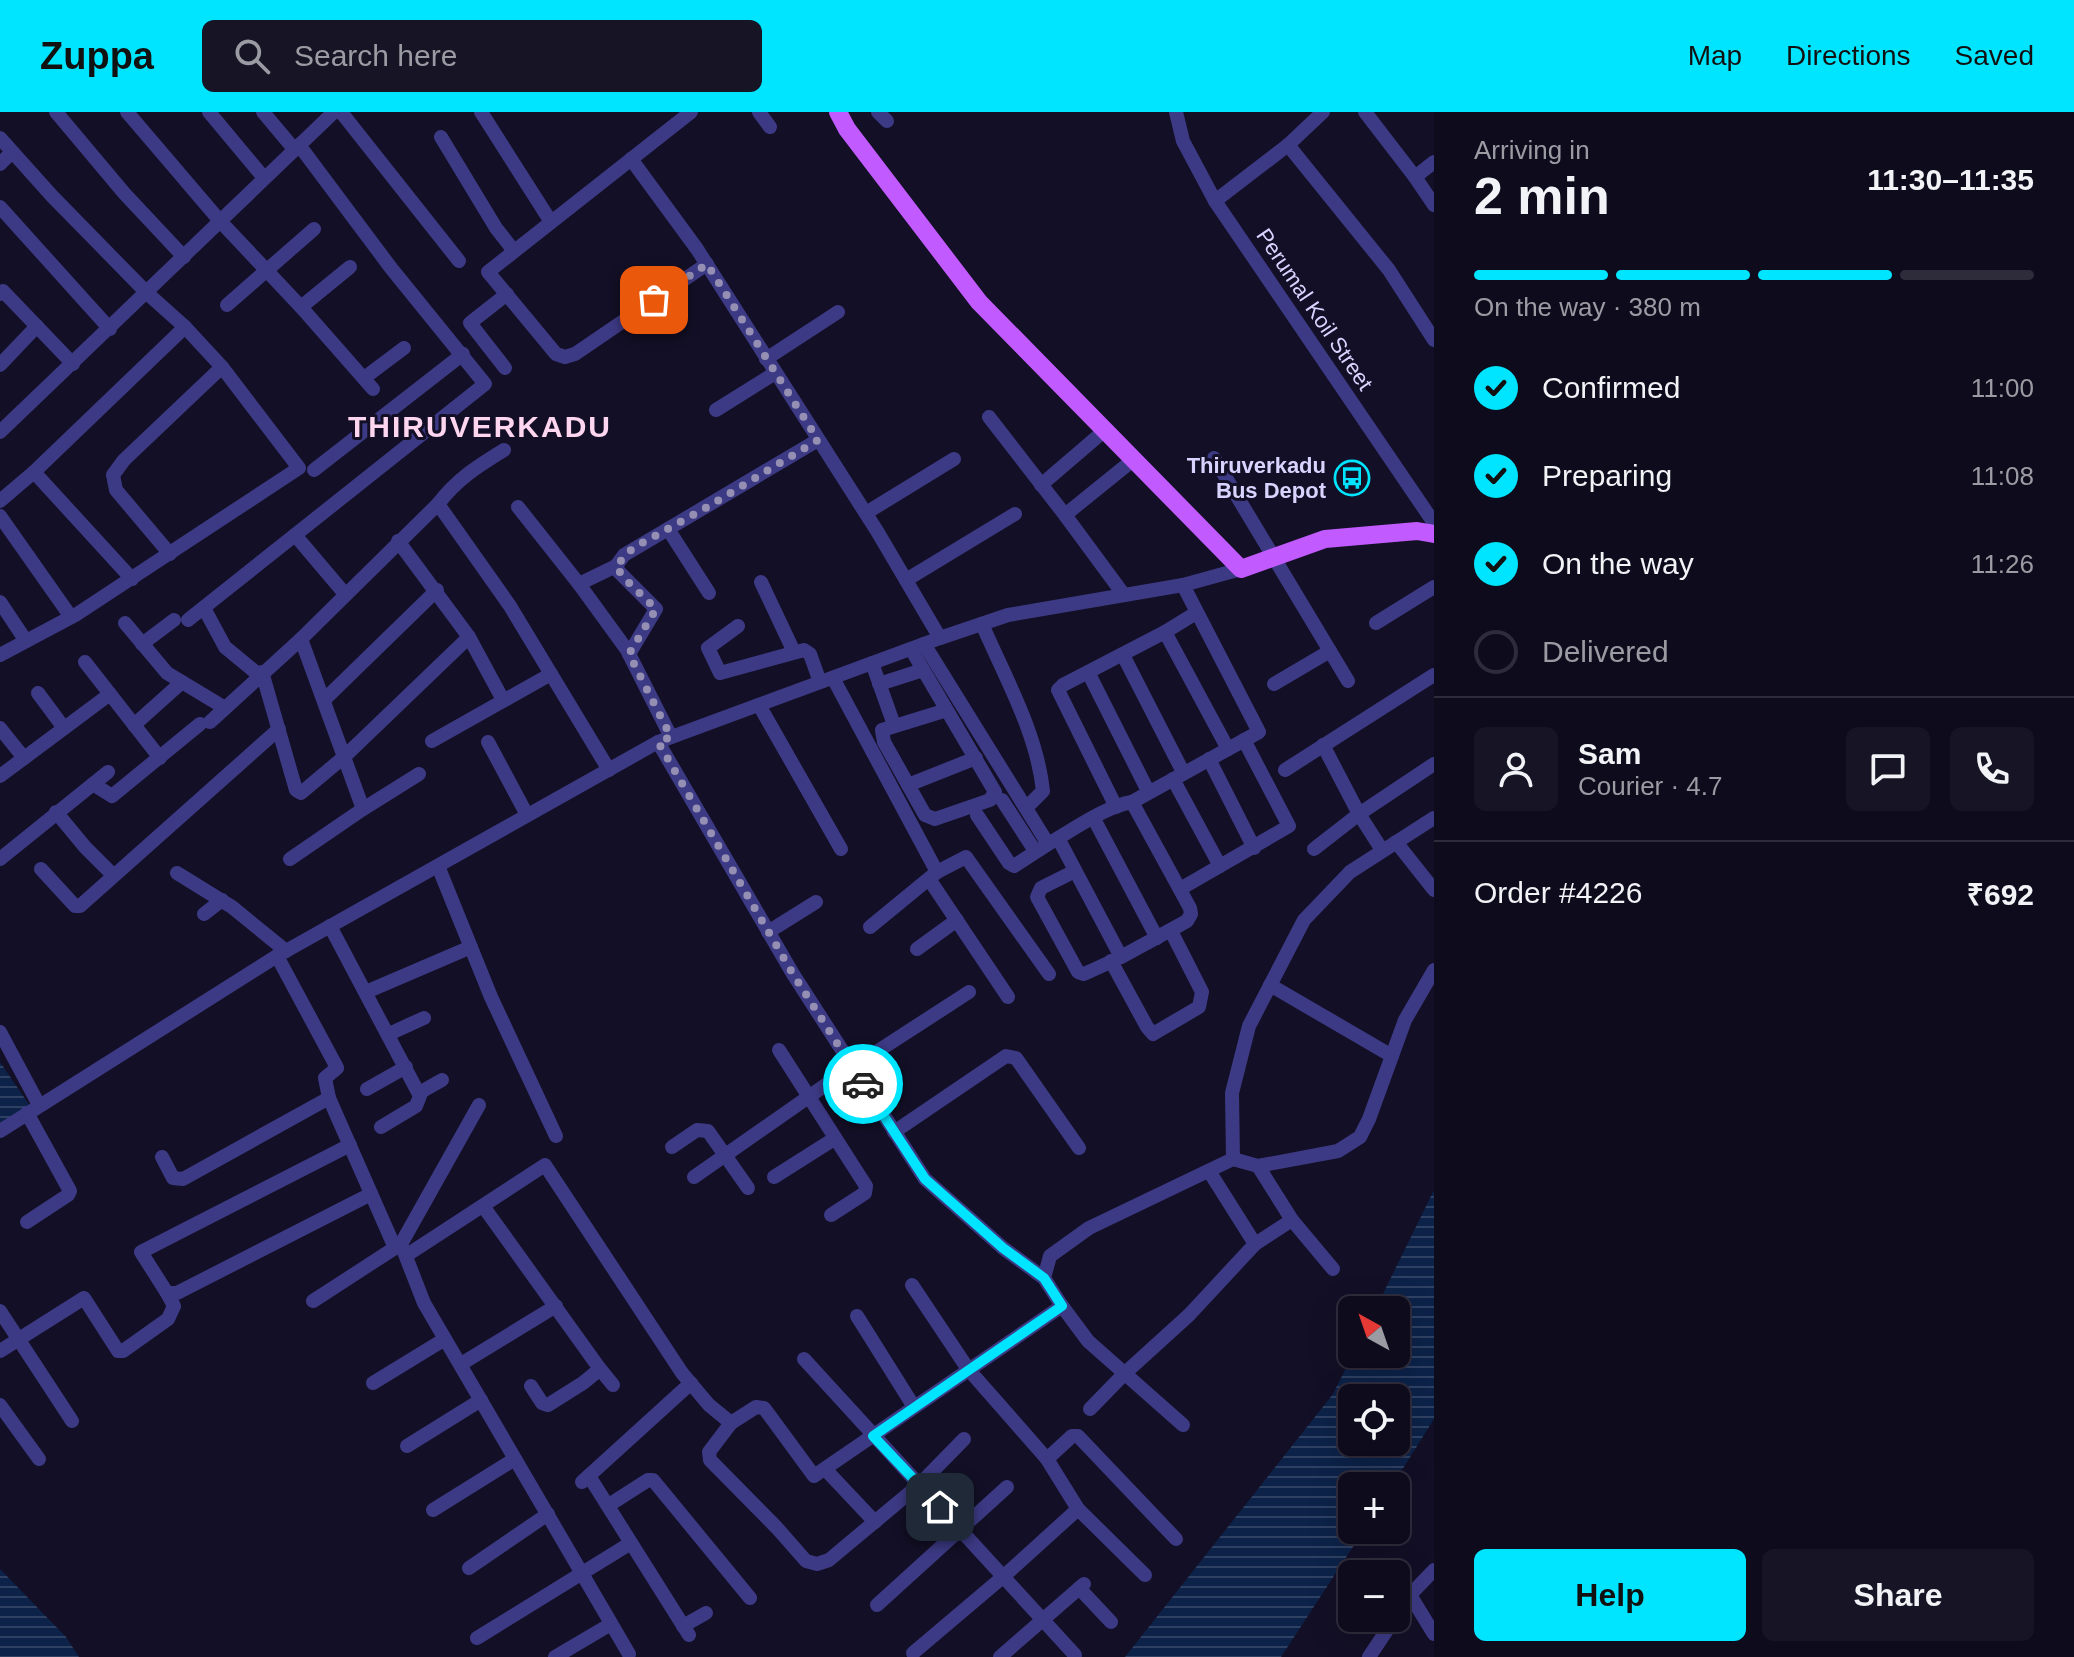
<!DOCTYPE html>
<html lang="en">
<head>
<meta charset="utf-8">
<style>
  body { margin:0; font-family:Helvetica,sans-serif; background:#171425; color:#f1f3f6; height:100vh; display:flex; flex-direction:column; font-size:30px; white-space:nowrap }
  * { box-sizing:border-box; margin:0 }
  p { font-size:26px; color:#9b9ba3 }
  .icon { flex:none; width:44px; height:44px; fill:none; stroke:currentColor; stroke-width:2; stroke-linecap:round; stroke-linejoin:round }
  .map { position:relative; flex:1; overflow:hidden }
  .sheet { display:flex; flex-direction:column; background:#0e0b1c; width:640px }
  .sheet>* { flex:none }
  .needle { width:52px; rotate:320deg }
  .tools { position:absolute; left:1338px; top:1184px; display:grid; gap:16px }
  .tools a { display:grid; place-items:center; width:72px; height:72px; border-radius:12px; background:#0e0b1c; box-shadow:0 8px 32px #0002,0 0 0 2px #2e2b3b; font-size:40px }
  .pin { position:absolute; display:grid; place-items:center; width:68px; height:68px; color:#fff; margin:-34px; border-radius:16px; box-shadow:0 4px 12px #0006 }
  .courier { position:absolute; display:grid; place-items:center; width:80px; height:80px; margin:-40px; border:6px solid #00e5ff; border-radius:50%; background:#fff; color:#222; box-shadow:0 2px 10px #0007 }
  .headline em { font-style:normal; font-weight:800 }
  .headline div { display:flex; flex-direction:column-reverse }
  .headline { display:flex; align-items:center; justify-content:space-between; height:136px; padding:0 40px }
  h1 { font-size:52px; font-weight:800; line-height:60px }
  .bar { display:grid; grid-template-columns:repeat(4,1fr); gap:12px 8px; align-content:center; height:96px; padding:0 40px }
  .bar i { height:10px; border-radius:6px; background:#2e2b3b }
  .bar .current { background:#00e5ff }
  .bar p { grid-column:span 4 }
  .line { display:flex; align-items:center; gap:20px; padding:0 40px; border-top:2px solid #2e2b3b }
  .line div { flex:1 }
  .round { display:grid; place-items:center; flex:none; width:84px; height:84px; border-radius:12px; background:#171425 }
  ol { padding:0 40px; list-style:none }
  li { display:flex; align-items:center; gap:24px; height:88px }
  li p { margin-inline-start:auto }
  li .icon { padding:8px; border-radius:50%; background:#00e5ff; color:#111; stroke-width:4 }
  li:last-child { color:#9b9ba3 }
  li i { width:44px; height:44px; border:4px solid #2e2b3b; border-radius:50% }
  .primary-button { display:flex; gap:16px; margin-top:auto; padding:16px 40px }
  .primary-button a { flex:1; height:92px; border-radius:12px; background:#00e5ff; color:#111; font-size:32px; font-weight:800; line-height:92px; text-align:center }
  .primary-button a+a { background:#171425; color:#f1f3f6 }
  header { display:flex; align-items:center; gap:48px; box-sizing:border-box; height:112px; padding:0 40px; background:#00e5ff; color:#111 }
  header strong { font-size:38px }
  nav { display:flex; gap:44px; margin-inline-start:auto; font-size:28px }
  .search { width:560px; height:72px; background:#171425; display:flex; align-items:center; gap:20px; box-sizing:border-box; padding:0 28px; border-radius:12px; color:#9b9ba3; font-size:30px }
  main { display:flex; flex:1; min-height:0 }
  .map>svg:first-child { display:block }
  .water { fill:url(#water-rules); fill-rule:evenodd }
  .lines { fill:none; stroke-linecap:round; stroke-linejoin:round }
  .minor { stroke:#3d3a85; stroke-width:14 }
  .major { stroke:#c25bff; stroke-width:18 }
  .done { stroke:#948fb3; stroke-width:8; stroke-dasharray:0 14.4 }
  .route { stroke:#00e5ff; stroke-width:10 }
  .labels { text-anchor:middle; stroke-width:6; stroke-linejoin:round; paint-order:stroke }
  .street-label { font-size:22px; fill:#d9d4ff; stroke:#130f26 }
  .poi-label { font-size:22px; font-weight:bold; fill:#d9d4ff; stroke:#130f26; text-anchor:end }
  .district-label { font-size:30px; font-weight:bold; letter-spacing:2px; fill:#ffd6f0; stroke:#130f26 }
</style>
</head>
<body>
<header>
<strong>Zuppa</strong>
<div class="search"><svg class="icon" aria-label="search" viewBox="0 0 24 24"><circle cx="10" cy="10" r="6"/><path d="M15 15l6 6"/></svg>Search here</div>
<nav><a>Map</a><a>Directions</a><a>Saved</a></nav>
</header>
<main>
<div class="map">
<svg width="1434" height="1545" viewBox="0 0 1434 1545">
  <defs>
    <pattern id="water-rules" width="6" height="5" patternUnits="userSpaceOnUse" patternTransform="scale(2)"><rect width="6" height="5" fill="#0c2248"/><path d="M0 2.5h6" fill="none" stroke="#2f4163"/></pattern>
  </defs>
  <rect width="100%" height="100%" fill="#130f26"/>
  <g class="water">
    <polygon points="0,950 30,994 0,1013"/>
    <path d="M1434 1078V1307L1392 1374H1352V1418H1364L1281 1545H1125L1333 1282 1353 1242H1396V1198H1375ZM1396 1286V1330H1352V1286Z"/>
    <polygon points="0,1457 66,1525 79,1545 0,1545"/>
  </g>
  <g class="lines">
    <g class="minor">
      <polyline points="56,0 124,81 184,145"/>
      <polyline points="127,0 220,109 301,195 373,277"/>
      <polyline points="209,0 264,66"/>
      <polyline points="263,0 294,37"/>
      <polyline points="341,0 459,149"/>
      <polyline points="481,0 551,110"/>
      <polyline points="691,0 488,160 556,242 565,245 575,242 707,152"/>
      <polyline points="759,0 770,15"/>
      <polyline points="878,0 887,9"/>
      <polyline points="1176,0 1183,29 1215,89 1434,411"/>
      <polyline points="1365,0 1415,65"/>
      <polyline points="441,25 496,116 514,139"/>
      <polyline points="0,26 52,84 147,181 185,215 222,255 299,356 77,502 0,543"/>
      <polyline points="1288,33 1389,158 1434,228"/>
      <polyline points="631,47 697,137 877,419 940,526"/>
      <polyline points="1434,50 1415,65 1434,93"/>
      <polyline points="0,52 12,40"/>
      <polyline points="1215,89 1288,33 1323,0"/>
      <polyline points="0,95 110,217"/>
      <polyline points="0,182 3,179 73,252"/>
      <polyline points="227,193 314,117"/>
      <polyline points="301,195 350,155"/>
      <polyline points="766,247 838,200"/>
      <polyline points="0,253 37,214"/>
      <polyline points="505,256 470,211 507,182"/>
      <polyline points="364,266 404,236"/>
      <polyline points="716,298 775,261"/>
      <polyline points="989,305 1065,403 1133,348"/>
      <polyline points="0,320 334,0"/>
      <polyline points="1214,346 1348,569"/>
      <polyline points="314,358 463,242"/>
      <polyline points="1041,373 1104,319"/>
      <polyline points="0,389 34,360"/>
      <path d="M438 392C457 367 478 354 504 338"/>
      <polyline points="518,395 579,472"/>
      <polyline points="866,401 954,347"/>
      <polyline points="1065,403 1124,483"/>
      <polyline points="0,404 71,505"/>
      <polyline points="668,417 709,481"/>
      <polyline points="295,423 345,482"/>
      <polyline points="398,429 469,525 503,588"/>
      <polyline points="170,442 116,378 113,363 124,348 222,255"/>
      <polyline points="616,454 579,472 627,538 671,625"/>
      <polyline points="132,467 34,360 185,215"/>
      <polyline points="906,468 1015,402"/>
      <polyline points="761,470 794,540"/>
      <polyline points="0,490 26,529"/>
      <polyline points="204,496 225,535 259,563"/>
      <polyline points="188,508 485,272 391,156 299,33"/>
      <polyline points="125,511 167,561 225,596"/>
      <polyline points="1376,511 1434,475"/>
      <path d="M982 512C1005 565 1037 621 1043 679L1026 696"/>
      <polyline points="738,514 708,536 720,561 804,538 810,542 820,570"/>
      <polyline points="1165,520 1228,637"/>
      <polyline points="142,532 174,508"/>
      <path d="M924 532 1048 732C1071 719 1106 694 1132 690L1190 796 1191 802 1187 809 1121 845 1058 726"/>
      <polyline points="911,537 995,680 990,688 935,707 925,703 884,630 882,618 947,598"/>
      <polyline points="629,542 656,497 619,460 616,454 624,443 818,328"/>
      <polyline points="1123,543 1183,660"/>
      <polyline points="85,550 160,646"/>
      <polyline points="872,551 894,613"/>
      <polyline points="262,560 296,678 301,681 344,645 469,525"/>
      <polyline points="1088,560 1148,679"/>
      <polyline points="833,566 937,760"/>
      <polyline points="879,572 923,558"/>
      <polyline points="1274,572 1330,539"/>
      <polyline points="38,581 64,616"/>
      <polyline points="324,588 437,478"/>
      <polyline points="759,593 841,737"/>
      <polyline points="210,610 301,527 438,392 510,494 609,658"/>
      <polyline points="134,613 182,570"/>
      <polyline points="0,616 24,646"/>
      <polyline points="432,629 551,562"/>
      <polyline points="488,630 527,703"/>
      <polyline points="1323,633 1359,702 1434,652"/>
      <polyline points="1209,647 1254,736"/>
      <polyline points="1285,658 1434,563"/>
      <polyline points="0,664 110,582"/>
      <polyline points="1173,667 1220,754"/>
      <polyline points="93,672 112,684 200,612"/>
      <polyline points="908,673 976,646"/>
      <polyline points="1002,688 1035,739"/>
      <polyline points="1132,690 1259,620 1183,473"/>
      <polyline points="1116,695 1058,578 1063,573 1165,520 1196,501"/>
      <polyline points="363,697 419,662"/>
      <polyline points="56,700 85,735 113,763"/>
      <polyline points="977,703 1009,751 1014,754 1048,732"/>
      <polyline points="1094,707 1157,826"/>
      <polyline points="1396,730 1434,778"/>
      <polyline points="1314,737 1359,702 1382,738"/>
      <polyline points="0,747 108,660"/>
      <polyline points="290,747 363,697 301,527"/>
      <polyline points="438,754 491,885 556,1024"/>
      <polyline points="41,757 75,794 80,794 279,617"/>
      <polyline points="1075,759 1041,776 1037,785 1078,860 1084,862 1117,847"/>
      <polyline points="177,761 232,795 286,839"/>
      <polyline points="929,767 1008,885"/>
      <polyline points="1180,777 1289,714 1244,628"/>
      <polyline points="204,802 222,788"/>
      <polyline points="330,814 420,984 416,994 381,1015"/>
      <polyline points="870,815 937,760 966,745 1049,862"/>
      <polyline points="768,820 816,790"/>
      <polyline points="917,837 957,808"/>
      <polyline points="277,844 334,950 337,956 325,966 329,986 395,1136"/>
      <polyline points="1111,849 1147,915 1153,922 1199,895 1202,880 1171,819"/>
      <polyline points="1270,873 1392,944"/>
      <polyline points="366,880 471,835"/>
      <polyline points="0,920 39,993"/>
      <polyline points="389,922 424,906"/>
      <polyline points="779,938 866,1074 865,1081 831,1103"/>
      <polyline points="367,977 406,955"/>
      <polyline points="419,981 442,968"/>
      <polyline points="0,1019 277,844 658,630 940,526 1008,503 1183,473 1241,457"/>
      <polyline points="894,1020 1006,944 1016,946 1079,1036"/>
      <polyline points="350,1033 141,1140 167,1181 177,1181 371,1082"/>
      <polyline points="672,1035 697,1018 708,1019 748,1076"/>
      <polyline points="162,1045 173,1066 183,1067 329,986"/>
      <polyline points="1233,1047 1258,1054 1338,1039 1360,1025 1369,1007 1405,908 1434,858"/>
      <polyline points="1258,1054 1292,1108 1333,1157"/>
      <polyline points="1209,1059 1255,1132"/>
      <polyline points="694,1065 827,972 969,880"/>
      <polyline points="774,1065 834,1027"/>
      <polyline points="483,1094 600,1257 583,1271 548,1293 542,1291 531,1274"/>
      <polyline points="27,1110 68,1083 70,1079 27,1001"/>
      <polyline points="401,1132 479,993"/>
      <polyline points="407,1143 545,1053 682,1261 709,1293 731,1311 756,1295 764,1296 814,1364 1062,1194 1044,1166 1003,1136 925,1067 793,862 658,630"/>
      <polyline points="1044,1166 1050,1144 1089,1116 1233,1047 1232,981 1249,914 1304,808 1350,760 1434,706"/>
      <polyline points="912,1173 968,1257 1047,1347 1078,1397 1145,1463"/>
      <polyline points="313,1189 401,1132 424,1191 629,1542"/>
      <polyline points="1062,1194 1088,1229 1183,1313"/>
      <polyline points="0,1199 72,1309"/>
      <polyline points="857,1204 914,1295"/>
      <polyline points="0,1239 84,1186 118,1239 123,1239 168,1207 174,1194 167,1181"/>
      <polyline points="804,1247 1075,1543"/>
      <polyline points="461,1252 556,1194"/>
      <polyline points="600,1257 613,1273"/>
      <polyline points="373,1271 445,1227"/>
      <polyline points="0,1293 39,1347"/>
      <polyline points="1090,1297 1124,1262 1189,1203 1255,1132 1292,1108"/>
      <polyline points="731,1311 709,1340 710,1348 777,1416 806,1449 817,1452 829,1448 920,1372 964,1327"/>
      <polyline points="407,1334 481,1288"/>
      <polyline points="1047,1347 1072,1324 1078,1324 1176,1427"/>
      <polyline points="825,1357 875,1410"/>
      <polyline points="589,1364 689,1523"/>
      <polyline points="582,1370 691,1271"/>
      <polyline points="609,1393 648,1368 653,1368 750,1486"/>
      <polyline points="433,1398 515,1347"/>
      <polyline points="469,1456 548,1402"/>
      <polyline points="1079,1476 1111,1510"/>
      <polyline points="1410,1483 1434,1522"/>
      <polyline points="877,1493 1007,1375"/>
      <polyline points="1396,1505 1410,1483 1434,1458"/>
      <polyline points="683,1514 706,1501"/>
      <polyline points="477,1526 626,1434"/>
      <polyline points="913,1541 1004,1464 1078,1397"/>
      <polyline points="555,1545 611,1512"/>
      <polyline points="1000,1545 1084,1472"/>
      <polyline points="1369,1545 1395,1506"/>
    </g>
    <polyline class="major" points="838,0 847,17 979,190 1241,457 1325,427 1417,419 1434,422"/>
  </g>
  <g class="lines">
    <polyline class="done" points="654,188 707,152 818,328 704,397 633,436 616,454 623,465 656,497 629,542 671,625 658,630 793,862 863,972"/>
    <polyline class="route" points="863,972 925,1067 1003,1136 1044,1166 1062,1194 873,1324 940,1395"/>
  </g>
  <defs>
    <g id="bus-ring" transform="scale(1.8)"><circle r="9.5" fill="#130f26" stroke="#00e5ff" stroke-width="1.5"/><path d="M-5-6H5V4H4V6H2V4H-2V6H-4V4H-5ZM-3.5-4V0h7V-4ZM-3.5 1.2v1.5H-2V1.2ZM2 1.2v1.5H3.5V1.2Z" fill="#00e5ff"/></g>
  </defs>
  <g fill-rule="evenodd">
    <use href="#bus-ring" x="1352" y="366"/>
  </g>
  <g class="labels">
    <g class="street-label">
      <text transform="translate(1315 197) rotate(56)" y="8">Perumal Koil Street</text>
    </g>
    <g class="poi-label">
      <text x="1326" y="361">Thiruverkadu<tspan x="1326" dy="25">Bus Depot</tspan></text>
    </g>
    <g class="district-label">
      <text x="480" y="325">THIRUVERKADU</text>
    </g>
  </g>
</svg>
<div class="tools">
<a><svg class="needle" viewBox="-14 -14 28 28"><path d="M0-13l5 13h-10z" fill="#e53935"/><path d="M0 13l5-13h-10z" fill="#9b9ba3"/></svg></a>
<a><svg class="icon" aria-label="locate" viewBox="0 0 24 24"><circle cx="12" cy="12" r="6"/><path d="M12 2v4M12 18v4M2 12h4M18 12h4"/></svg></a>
<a>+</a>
<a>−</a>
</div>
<div class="pin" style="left:654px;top:188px;background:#ea580c"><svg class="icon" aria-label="bag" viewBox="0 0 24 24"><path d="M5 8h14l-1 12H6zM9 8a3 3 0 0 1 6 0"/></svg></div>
<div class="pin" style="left:940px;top:1395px;background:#1f2937"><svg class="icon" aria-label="home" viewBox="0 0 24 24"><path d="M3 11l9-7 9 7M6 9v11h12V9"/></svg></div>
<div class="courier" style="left:863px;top:972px"><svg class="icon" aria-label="car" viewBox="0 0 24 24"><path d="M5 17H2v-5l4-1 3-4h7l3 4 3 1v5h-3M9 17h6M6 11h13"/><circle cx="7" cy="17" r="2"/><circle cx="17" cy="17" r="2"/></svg></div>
</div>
<section class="sheet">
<div class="headline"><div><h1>2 min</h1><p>Arriving in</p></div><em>11:30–11:35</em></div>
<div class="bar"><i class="current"></i><i class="current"></i><i class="current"></i><i></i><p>On the way · 380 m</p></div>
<ol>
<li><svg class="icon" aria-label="check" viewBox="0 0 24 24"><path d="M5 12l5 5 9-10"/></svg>Confirmed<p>11:00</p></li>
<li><svg class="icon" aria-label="check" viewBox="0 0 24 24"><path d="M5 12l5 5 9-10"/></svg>Preparing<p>11:08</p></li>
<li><svg class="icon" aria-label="check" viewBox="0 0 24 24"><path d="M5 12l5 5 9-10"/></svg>On the way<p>11:26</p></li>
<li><i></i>Delivered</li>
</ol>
<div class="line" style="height:144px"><a class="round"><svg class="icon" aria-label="person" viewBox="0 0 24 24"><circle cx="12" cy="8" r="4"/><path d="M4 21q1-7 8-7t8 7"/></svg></a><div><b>Sam</b><p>Courier · 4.7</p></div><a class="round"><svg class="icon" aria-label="chat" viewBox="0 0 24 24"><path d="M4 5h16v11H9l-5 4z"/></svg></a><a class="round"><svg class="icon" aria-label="phone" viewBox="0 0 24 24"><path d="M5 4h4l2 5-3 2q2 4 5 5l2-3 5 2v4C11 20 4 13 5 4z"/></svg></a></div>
<div class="line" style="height:104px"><div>Order #4226</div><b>₹692</b></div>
<div class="primary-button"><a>Help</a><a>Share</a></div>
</section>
</main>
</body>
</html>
